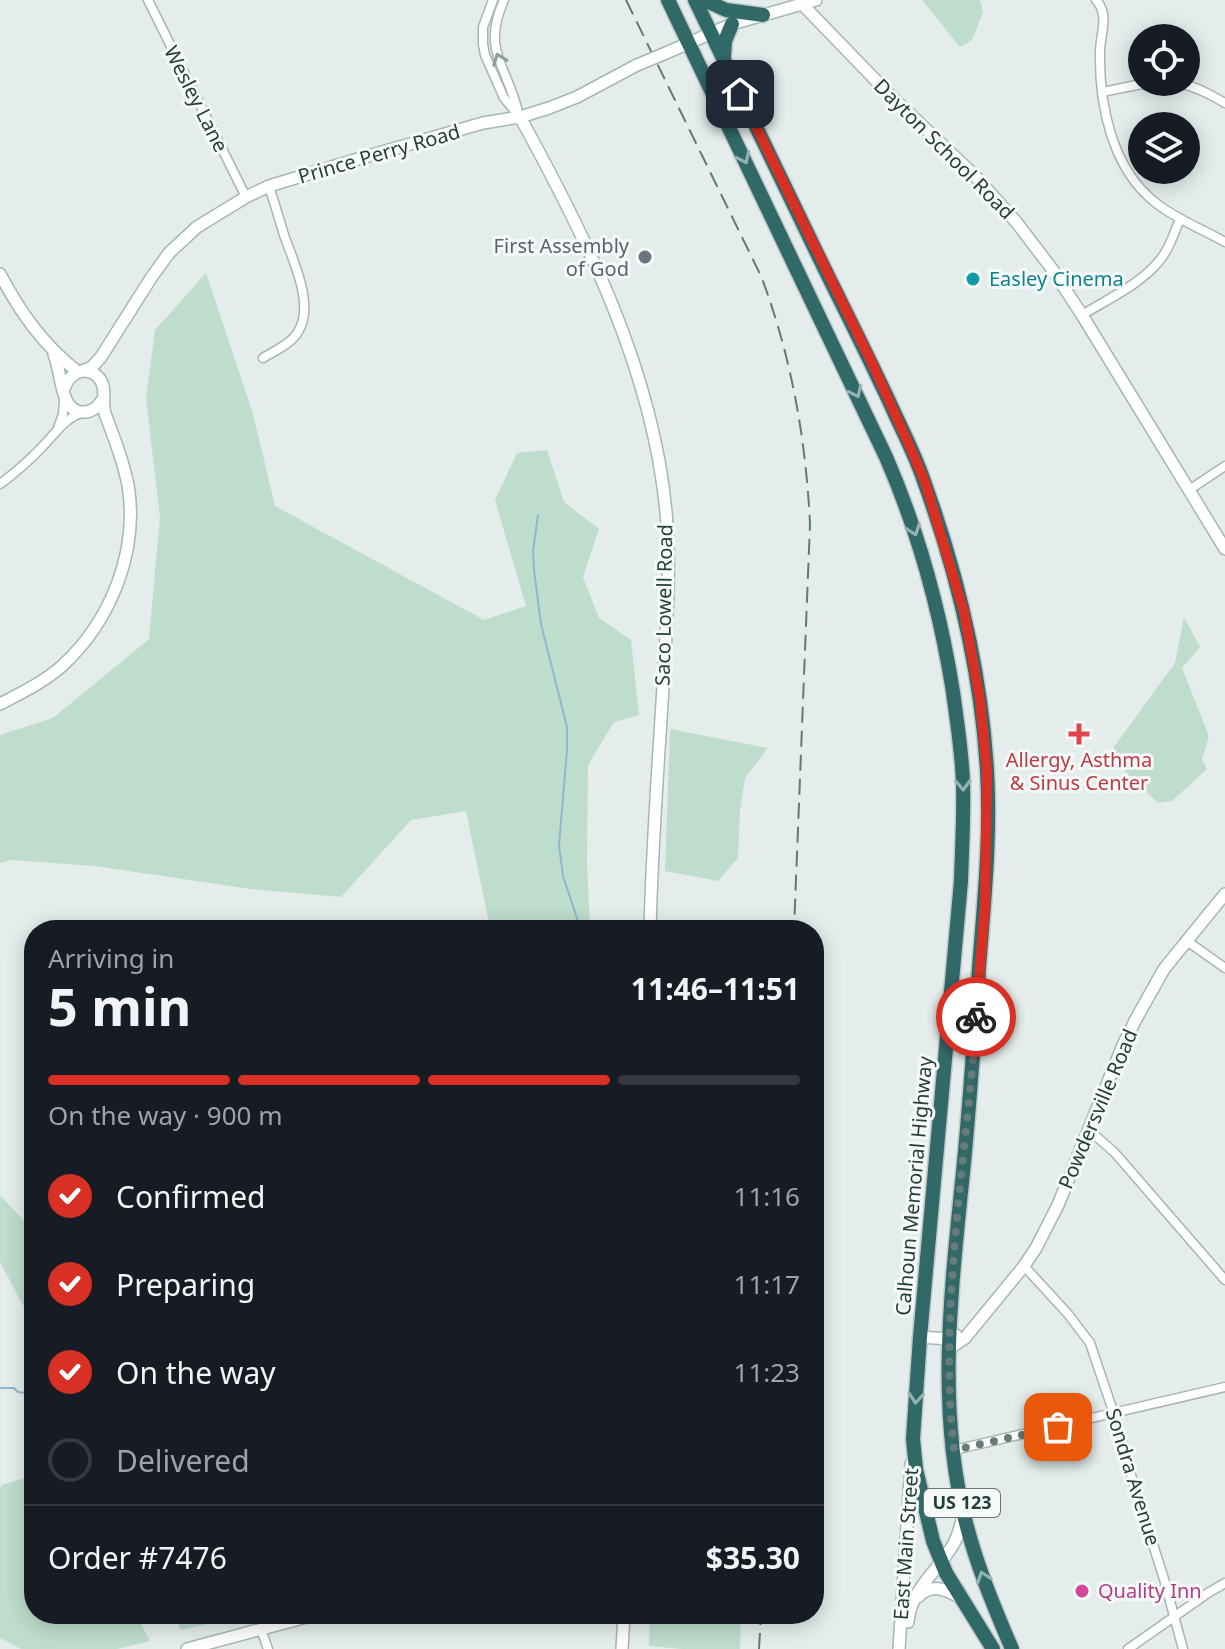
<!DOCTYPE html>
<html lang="en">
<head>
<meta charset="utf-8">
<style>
  body { margin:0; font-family:"Noto Sans",sans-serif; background:#20242c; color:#f1f3f6; height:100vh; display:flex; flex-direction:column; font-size:30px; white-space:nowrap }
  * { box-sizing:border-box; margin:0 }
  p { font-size:26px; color:#9ea1a6 }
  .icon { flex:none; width:44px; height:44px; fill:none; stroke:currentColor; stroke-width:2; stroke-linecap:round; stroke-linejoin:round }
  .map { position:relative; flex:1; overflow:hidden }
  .drawer { position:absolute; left:24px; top:920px; width:800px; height:704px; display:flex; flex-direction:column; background:#171b24; border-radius:32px; box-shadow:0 4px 20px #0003 }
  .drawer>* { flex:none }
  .controls { position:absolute; left:1128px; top:24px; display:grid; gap:16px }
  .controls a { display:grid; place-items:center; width:72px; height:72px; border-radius:50%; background:#171b24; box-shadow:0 4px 20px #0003; font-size:40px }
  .pin { position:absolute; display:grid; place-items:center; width:68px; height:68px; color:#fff; margin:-34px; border-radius:16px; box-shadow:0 4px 12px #0006 }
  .courier { position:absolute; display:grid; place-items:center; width:80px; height:80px; margin:-40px; border:6px solid #d93025; border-radius:50%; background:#fff; color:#222; box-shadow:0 2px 10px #0007 }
  .headline em { font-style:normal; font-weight:700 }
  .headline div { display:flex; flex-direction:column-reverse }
  .headline { display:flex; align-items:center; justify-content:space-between; height:136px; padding:0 24px }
  h1 { font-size:52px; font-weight:700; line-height:60px }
  .bar { display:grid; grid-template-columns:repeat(4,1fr); gap:12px 8px; align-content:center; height:96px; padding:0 24px }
  .bar i { height:10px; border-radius:6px; background:#363941 }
  .bar .selected { background:#d93025 }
  .bar p { grid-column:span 4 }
  .line { display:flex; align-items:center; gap:20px; padding:0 24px; border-top:2px solid #363941 }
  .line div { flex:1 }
  ol { padding:0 24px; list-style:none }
  li { display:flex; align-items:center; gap:24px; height:88px }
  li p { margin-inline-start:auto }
  li .icon { padding:8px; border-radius:50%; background:#d93025; color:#fff; stroke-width:4 }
  li:last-child { color:#9ea1a6 }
  li i { width:44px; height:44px; border:4px solid #363941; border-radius:50% }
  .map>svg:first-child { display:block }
  .green { fill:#beddcd }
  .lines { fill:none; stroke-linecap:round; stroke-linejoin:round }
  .stream { stroke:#8fb8cf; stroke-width:2 }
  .street-casing { stroke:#a7b5b3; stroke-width:11 }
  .secondary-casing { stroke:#a3b8b5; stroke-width:14 }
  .highway-casing { stroke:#c2c9c9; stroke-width:17 }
  .street { stroke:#fff; stroke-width:8 }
  .secondary { stroke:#fff; stroke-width:11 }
  .highway { stroke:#316969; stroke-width:14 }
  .rail { stroke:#5f7a78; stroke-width:2; stroke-dasharray:16 8; stroke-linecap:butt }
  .secondary-bridge-casing { stroke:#a3b8b5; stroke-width:14; stroke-linecap:butt }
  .secondary-bridge { stroke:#fff; stroke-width:11 }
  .oneway { stroke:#929e9e }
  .oneway2 { stroke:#93b2b0 }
  .done { stroke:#677b7a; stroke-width:8; stroke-dasharray:0 14.4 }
  .route { stroke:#d93025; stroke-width:10 }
  .worship-dot { fill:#6b7280; stroke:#f5faf8; stroke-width:3 }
  .culture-dot { fill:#0f9aa8; stroke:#f5faf8; stroke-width:3 }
  .health-dot { fill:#e0444e; stroke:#f5faf8; stroke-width:3 }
  .hotel-dot { fill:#d1479c; stroke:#f5faf8; stroke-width:3 }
  .labels { text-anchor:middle; stroke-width:6; stroke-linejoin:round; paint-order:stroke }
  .shield { fill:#f5faf8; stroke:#637675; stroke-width:2 }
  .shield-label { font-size:18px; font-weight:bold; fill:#243e3d }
  .street-label { font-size:20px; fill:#243e3d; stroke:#f5faf8 }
  .worship-label { font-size:20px; fill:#5b616d; stroke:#f5faf8; text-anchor:end }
  .culture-label { font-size:20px; fill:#0d838f; stroke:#f5faf8; text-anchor:start }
  .health-label { font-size:20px; fill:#be3a42; stroke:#f5faf8 }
  .hotel-label { font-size:20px; fill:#b23c85; stroke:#f5faf8; text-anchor:start }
</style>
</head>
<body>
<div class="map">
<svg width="1225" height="1649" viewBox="0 0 1225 1649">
  <rect width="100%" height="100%" fill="#e4edeb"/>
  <g class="green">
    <polygon points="922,0 980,0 983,12 972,40 960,47"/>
    <polygon points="206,273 253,414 275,506 484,620 526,606 495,500 517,453 547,450 564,502 599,529 583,577 599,618 631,640 639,715 614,722 588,765 587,863 590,930 498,930 488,918 466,811 411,820 341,897 251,889 95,866 11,860 0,863 0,735 53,718 149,639 160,517 146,398 155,330"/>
    <polygon points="1184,617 1200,647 1182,668 1209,736 1202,759 1207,769 1172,801 1158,803 1108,755 1175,663"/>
    <polygon points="670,729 768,748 745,778 740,810 738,858 718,881 665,871"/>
    <polygon points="0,1195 34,1232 34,1326 0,1262"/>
    <polygon points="34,1475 34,1614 136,1614 150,1641 117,1649 21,1649 0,1638 0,1488 2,1485"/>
    <polygon points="173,1614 253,1614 181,1630"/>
    <polygon points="650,1614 741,1614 740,1649 682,1649 649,1646"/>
  </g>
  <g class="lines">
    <g class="stream">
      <polyline points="538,515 533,551 534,570 541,624 567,727 567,750 559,845 563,876 581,930"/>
      <polyline points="0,1388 14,1388 18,1392 34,1394"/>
    </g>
    <g class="street-casing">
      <g id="street">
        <polyline points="148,0 246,197"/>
        <polyline points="493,0 483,27 483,44 485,55 504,98 520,117"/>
        <path d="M504 0C481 51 507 65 518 112"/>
        <path d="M1096 0C1110 15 1100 34 1100 52 1099 105 1112 169 1156 203 1176 219 1202 229 1225 242"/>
        <path d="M1103 92C1126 87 1154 80 1178 83 1195 86 1211 95 1225 103"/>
        <path d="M1082 315C1108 299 1141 284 1160 260 1170 248 1174 233 1180 219"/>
        <path d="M263 358C274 351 291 344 298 332 315 305 293 261 284 235 279 218 274 202 269 186"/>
        <polyline points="58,428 63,414 64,399"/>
        <path d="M0 484C15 473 30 460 43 446 55 434 64 419 81 413"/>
        <polyline points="1189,490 1225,466"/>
        <polyline points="1187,941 1225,968"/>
        <polyline points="1089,1130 1115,1153 1225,1280"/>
        <polyline points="1024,1266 1068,1314 1090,1343 1118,1426 1129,1469 1164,1579 1183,1649"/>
        <polyline points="954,1450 1225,1387"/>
        <polyline points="261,1629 268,1649"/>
        <polyline points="1128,1649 1208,1593 1225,1583"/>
      </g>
    </g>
    <g class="secondary-casing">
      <g id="secondary">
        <polyline points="802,4 889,94 976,177 1017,223 1052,269 1082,315 1225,549"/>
        <polyline points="666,53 732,24 816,0"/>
        <path d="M520 117C587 239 653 371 666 512 671 564 667 617 664 670 659 756 652 843 650 930"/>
        <path d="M0 274C20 312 43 345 78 372"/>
        <path d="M54 355C62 371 59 409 81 412 92 413 98 407 103 399"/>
        <polyline points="82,371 92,367 101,357 151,278 169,253 197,227 246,197 269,186 358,159 483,123 520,117 549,108 577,97 637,65"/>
        <path d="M0 704C21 693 44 682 62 666 111 621 139 551 128 485 124 465 117 445 110 427 108 421 105 415 104 409 102 397 108 385 96 375 83 365 68 375 64 389"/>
        <polyline points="920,1337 949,1339 956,1335"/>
        <polyline points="949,1349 965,1338 1024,1266 1036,1248 1058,1205 1123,1045 1136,1019 1164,969 1225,894"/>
        <path d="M918 1597C931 1583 945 1589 959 1597"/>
        <path d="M908 1622C911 1589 937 1572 953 1545 958 1536 961 1525 963 1515"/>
        <polyline points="187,1649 318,1614"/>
        <polyline points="622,1649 624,1614"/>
        <polyline points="899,1649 911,1464"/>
      </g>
    </g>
    <g class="highway-casing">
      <g id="highway">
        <path d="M668 0 886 457C919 533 940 610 953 692 957 722 962 752 963 783 964 815 962 848 961 881L920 1337 913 1439 916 1469 933 1541 946 1573 993 1649"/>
        <path d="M695 0C735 83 775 166 815 249 841 303 869 357 894 412 905 436 917 459 925 484 958 576 981 672 987 770 991 836 984 903 979 968 974 1043 969 1118 961 1192 950 1301 938 1412 965 1519 976 1564 994 1607 1012 1649"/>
        <polyline points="704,0 726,10 763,15"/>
        <polyline points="724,56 725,41 732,24"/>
      </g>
    </g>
    <use href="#street" class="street"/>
    <use href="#secondary" class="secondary"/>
    <use href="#highway" class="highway"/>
    <g class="rail">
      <path d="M626 0 761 276C791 355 806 439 810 524L794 930"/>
      <polyline points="759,1649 761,1614"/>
    </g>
    <g class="secondary-bridge-casing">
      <polyline id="secondary-bridge" points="637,65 666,53"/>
    </g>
    <use href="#secondary-bridge" class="secondary-bridge"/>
  </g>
  <defs><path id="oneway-chevron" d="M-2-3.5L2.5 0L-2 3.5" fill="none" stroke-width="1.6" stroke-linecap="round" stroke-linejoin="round" transform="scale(2)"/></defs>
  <use class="oneway" href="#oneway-chevron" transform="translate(499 59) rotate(-110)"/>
  <g class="oneway2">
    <use href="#oneway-chevron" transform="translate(744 158) rotate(65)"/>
    <use href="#oneway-chevron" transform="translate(856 392) rotate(65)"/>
    <use href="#oneway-chevron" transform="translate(914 530) rotate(71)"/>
    <use href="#oneway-chevron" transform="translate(963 785) rotate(88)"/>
    <use href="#oneway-chevron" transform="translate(916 1398) rotate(94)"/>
    <use href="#oneway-chevron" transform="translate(983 1577) rotate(-109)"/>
  </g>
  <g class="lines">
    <path class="done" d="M976 1017C967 1161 938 1305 954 1450L1058 1427"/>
    <polyline class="route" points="740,94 871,361 910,447 925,482 964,612 980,700 987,772 985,906 976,1017"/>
  </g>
  <circle class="worship-dot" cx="645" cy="257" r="8"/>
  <circle class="culture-dot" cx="973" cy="279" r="8"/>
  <path class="health-dot" d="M1075 722h8v8h8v8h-8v8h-8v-8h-8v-8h8z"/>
  <circle class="hotel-dot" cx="1082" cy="1591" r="8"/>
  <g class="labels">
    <rect class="shield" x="924" y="1489" width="76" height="28" rx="6"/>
    <g class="shield-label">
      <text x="962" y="1509">US 123</text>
    </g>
    <g class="street-label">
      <text transform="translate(196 99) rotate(63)" y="7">Wesley Lane</text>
      <text transform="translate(944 149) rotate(45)" y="7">Dayton School Road</text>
      <text transform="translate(379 154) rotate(-16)" y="7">Prince Perry Road</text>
      <text transform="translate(664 605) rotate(-89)" y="7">Saco Lowell Road</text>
      <text transform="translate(1098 1109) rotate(-67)" y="7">Powdersville Road</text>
      <text transform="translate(914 1186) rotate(-85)" y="7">Calhoun Memorial Highway</text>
      <text transform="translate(1133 1477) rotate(73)" y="7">Sondra Avenue</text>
      <text transform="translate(906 1544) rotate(-86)" y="7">East Main Street</text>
    </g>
    <g class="worship-label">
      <text x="629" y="253">First Assembly<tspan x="629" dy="23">of God</tspan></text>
    </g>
    <g class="culture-label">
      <text x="989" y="286">Easley Cinema</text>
    </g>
    <g class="health-label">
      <text x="1079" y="767">Allergy, Asthma<tspan x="1079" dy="23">&amp; Sinus Center</tspan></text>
    </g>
    <g class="hotel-label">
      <text x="1098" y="1598">Quality Inn</text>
    </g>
  </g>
</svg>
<div class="controls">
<a><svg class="icon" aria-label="locate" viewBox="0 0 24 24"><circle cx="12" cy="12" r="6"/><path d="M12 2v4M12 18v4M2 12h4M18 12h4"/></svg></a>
<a><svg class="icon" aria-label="layers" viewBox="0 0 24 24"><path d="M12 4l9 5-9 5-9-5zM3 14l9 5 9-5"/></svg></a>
</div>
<div class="pin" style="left:1058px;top:1427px;background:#ea580c"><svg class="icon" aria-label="bag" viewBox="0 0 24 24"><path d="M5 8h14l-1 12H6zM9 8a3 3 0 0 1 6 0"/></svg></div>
<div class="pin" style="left:740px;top:94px;background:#1f2937"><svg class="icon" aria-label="home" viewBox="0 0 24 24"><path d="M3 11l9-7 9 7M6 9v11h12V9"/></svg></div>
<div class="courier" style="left:976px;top:1017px"><svg class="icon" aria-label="bike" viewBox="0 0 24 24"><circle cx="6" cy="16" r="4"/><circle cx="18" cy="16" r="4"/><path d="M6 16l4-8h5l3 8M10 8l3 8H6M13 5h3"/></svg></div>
<section class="drawer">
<div class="headline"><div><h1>5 min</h1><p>Arriving in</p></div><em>11:46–11:51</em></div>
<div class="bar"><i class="selected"></i><i class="selected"></i><i class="selected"></i><i></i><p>On the way · 900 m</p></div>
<ol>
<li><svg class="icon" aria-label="check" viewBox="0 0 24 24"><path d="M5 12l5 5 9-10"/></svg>Confirmed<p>11:16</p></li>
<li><svg class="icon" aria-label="check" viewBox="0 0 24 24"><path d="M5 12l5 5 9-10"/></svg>Preparing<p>11:17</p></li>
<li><svg class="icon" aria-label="check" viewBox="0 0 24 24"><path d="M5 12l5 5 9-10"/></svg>On the way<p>11:23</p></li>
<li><i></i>Delivered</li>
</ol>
<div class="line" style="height:104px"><div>Order #7476</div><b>$35.30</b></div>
</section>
</div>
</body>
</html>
